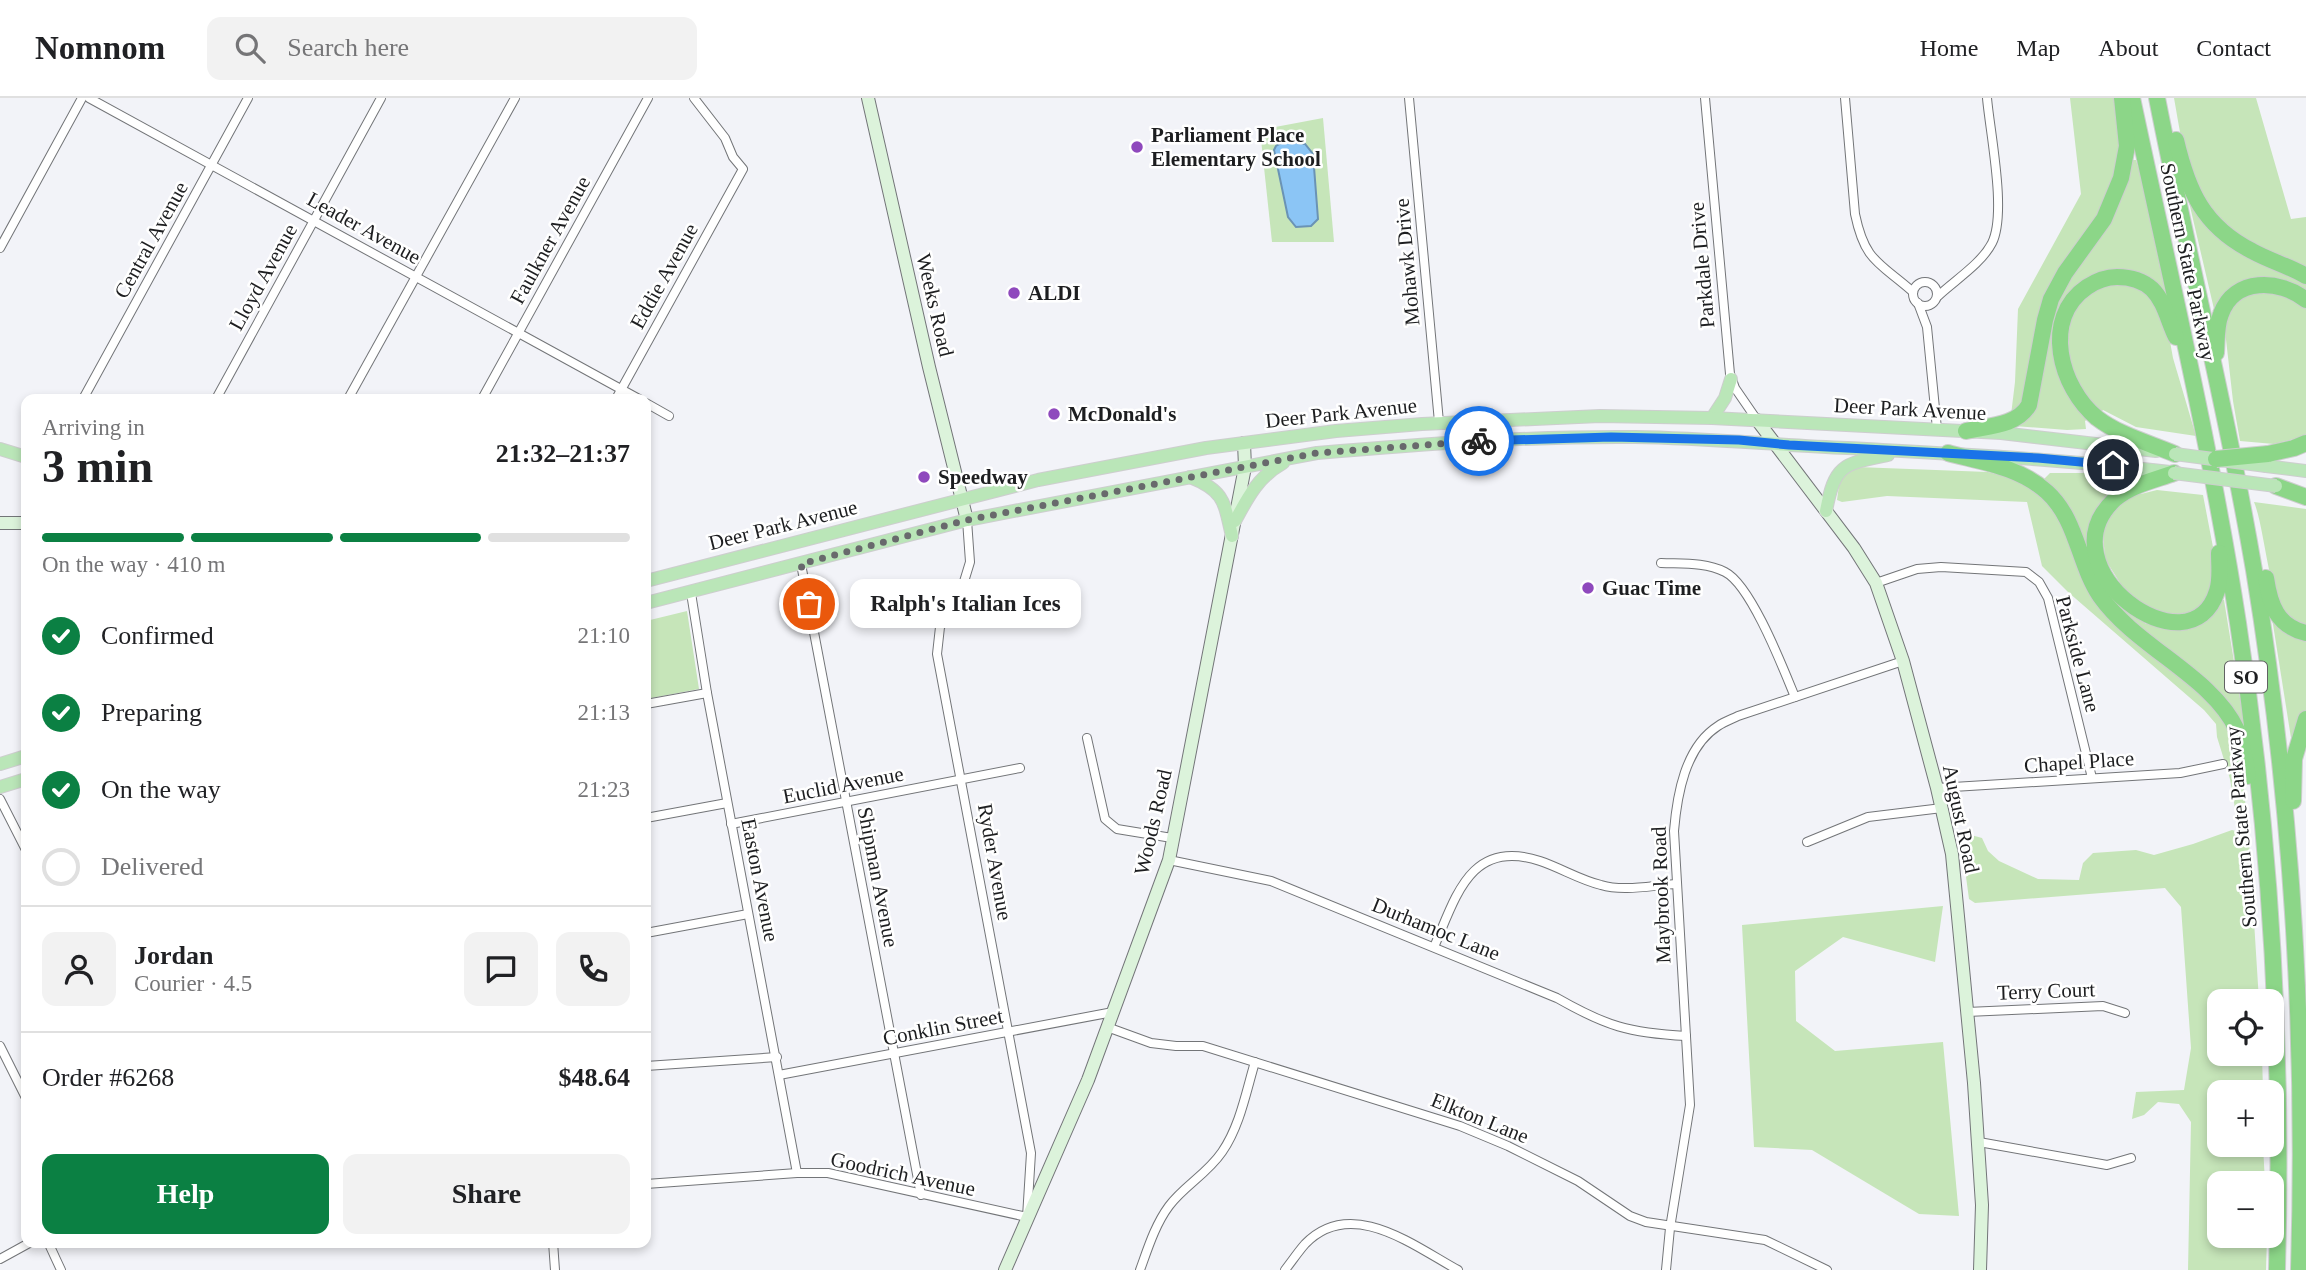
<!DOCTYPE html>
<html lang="en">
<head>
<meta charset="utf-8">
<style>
  body { margin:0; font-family:"Times New Roman",serif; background:#f2f2f2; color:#202124; height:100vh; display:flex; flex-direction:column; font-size:26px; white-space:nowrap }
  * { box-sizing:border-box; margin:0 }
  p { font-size:23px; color:#757577 }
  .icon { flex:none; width:38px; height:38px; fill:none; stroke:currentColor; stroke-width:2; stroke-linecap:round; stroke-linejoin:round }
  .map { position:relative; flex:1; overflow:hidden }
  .details { position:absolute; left:21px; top:296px; width:630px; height:854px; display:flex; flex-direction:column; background:#fff; border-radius:14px; box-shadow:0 4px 10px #0003 }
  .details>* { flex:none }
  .controls { position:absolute; left:2207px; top:891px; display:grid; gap:14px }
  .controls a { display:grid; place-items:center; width:77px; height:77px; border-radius:14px; background:#fff; box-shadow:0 4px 10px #0003; font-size:35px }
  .pin { position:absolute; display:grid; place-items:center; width:60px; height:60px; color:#fff; margin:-30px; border:4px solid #fff; border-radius:50%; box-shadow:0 2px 7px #0007 }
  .courier { position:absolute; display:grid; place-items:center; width:70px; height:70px; margin:-35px; border:5px solid #1a73e8; border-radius:50%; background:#fff; color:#222; box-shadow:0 2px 9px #0007 }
  .bubble { position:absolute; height:49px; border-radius:14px; background:#fff; box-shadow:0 4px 10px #0003; font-size:23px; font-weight:700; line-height:49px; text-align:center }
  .summary em { font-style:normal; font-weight:700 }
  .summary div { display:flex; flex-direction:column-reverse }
  .summary { display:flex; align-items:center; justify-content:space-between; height:119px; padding:0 21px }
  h1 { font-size:46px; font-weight:700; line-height:52px }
  .bar { display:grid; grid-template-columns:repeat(4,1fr); gap:10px 7px; align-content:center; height:84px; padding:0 21px }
  .bar i { height:9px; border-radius:5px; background:#e0e0e0 }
  .bar .active { background:#0b8043 }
  .bar p { grid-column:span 4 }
  .line { display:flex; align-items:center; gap:18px; padding:0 21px; border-top:2px solid #e0e0e0 }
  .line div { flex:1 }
  .round { display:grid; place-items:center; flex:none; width:74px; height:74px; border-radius:14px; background:#f2f2f2 }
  ol { padding:0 21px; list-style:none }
  li { display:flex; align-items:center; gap:21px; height:77px }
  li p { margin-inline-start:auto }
  li .icon { padding:7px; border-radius:50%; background:#0b8043; color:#fff; stroke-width:4 }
  li:last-child { color:#757577 }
  li i { width:38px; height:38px; border:4px solid #e0e0e0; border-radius:50% }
  .action { display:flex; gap:14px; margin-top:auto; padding:14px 21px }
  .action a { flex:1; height:80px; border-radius:14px; background:#0b8043; color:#fff; font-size:28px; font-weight:700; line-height:80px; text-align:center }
  .action a+a { background:#f2f2f2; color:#202124 }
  header { display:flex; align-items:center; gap:42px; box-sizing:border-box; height:98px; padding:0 35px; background:#fff; border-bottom:2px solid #e0e0e0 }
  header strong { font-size:33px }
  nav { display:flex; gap:38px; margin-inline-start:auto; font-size:24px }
  .search { width:490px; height:63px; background:#f2f2f2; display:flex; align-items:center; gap:18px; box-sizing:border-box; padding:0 24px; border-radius:14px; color:#757577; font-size:26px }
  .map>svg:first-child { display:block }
  .green { fill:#c6e5b9 }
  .water { fill:#8bc5f5; stroke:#6a93b5; stroke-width:2 }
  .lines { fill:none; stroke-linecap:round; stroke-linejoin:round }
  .street-casing { stroke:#737578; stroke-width:10 }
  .secondary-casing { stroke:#737578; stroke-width:14 }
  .primary-casing { stroke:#cdcece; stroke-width:14 }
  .highway-casing { stroke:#cdcece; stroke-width:18 }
  .street { stroke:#fff; stroke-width:8 }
  .secondary { stroke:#dcf3db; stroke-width:12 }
  .primary { stroke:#bae6b8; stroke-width:12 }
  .highway { stroke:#8cd688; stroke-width:16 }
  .primary-bridge-casing { stroke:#cdcece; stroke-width:14; stroke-linecap:butt }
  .highway-bridge-casing { stroke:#cdcece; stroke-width:18; stroke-linecap:butt }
  .primary-bridge { stroke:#bae6b8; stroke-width:12 }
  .highway-bridge { stroke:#8cd688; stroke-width:16 }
  .done { stroke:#68696c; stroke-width:7; stroke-dasharray:0 12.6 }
  .route { stroke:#1a73e8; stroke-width:9 }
  .poi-dot { fill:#8f49bd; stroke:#fff; stroke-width:2.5 }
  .labels { text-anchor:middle; stroke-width:5; stroke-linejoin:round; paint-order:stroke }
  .shield { fill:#fff; stroke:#616263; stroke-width:2 }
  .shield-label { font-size:19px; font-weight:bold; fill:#1d1e20 }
  .poi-label { font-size:21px; font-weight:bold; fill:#1d1e20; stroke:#fff; text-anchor:start }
  .street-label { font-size:21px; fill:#1d1e20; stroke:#fff }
</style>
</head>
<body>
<header>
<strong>Nomnom</strong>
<div class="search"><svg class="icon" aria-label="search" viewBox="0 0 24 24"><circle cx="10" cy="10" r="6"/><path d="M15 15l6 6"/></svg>Search here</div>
<nav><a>Home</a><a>Map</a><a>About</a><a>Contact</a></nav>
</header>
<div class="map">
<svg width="2306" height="1172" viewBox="0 0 2306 1172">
  <rect width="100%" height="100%" fill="#f2f3f8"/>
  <g class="green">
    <polygon points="2070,0 2118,0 2122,56 2097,123 2054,182 2028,301 2011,317 2015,284 2018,211 2081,96"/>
    <path d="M2174 0H2256L2291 121 2306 119V171C2263 152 2213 130 2194 84 2183 58 2179 28 2174 0Z"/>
    <polygon points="1323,20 1334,144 1272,144 1260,32"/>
    <polygon points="2132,62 2136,62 2139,72 2165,192 2161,193 2150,182 2086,182 2056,240 2089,320 2085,323 2086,331 2067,332 2014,328 2060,194 2099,139 2120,103"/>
    <polygon points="2194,103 2203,117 2306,182 2306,196 2281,183 2214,211 2189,104"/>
    <path d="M2127 184 2143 189 2165 216 2173 260 2196 338 2136 329 2103 312 2100 315C2092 305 2082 295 2076 285 2056 251 2066 200 2105 186 2111 184 2120 185 2127 184Z"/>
    <polygon points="2280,193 2306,209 2306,340 2301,342 2298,340 2274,346 2240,343 2233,303 2224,224 2232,206 2248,195"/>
    <polygon points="1857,369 1988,374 2029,384 2058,413 2092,493 2224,617 2241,661 2249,743 2259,903 2219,903 2219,956 2262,956 2263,994 2219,994 2219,1046 2263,1047 2265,1085 2219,1085 2219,1138 2267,1138 2266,1172 2188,1172 2191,1024 2179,1006 2158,1004 2144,1017 2132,1021 2136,994 2184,992 2191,950 2181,809 2165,790 1975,805 1969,801 1960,734 1982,740 1988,753 1999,763 2038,781 2079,782 2083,765 2093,755 2136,752 2154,757 2193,746 2232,732 2239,734 2230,681 2217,639 2216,626 2204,612 2068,494 2042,468 2027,404 1887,398 1842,404 1837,402 1840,380"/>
    <polygon points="2050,375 2108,375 2133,378 2135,385 2093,440 2087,440 2092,461 2043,382"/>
    <polygon points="2157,392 2203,397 2217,470 2215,490 2192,516 2169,519 2144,509 2122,488 2105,461 2103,435 2114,410 2137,393 2141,396"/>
    <path d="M2254 404 2306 411V530C2302 528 2295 526 2291 523 2268 505 2266 434 2254 404Z"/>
    <polygon points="2220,502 2224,502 2244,625 2242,628 2116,507 2120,505 2146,526 2149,523 2158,527"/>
    <polygon points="687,513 699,591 646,601 646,523"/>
    <polygon points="2272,520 2306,540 2306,612 2295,640 2291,640"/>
    <polygon points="1943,808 1935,864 1843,839 1795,873 1796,923 1835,953 1943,944 1959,1118 1919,1116 1812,1052 1754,1049 1742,827"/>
  </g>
  <polygon class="water" points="1285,43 1305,46 1313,56 1318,121 1311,128 1296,129 1288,119 1274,52 1276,48"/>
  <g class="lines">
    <g class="street-casing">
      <g id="street">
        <polyline points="89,0 639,301"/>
        <polyline points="1409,0 1439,324"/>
        <polyline points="1705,0 1730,276 1735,290 1757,322"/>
        <path d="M1845 0 1855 116C1865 164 1879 164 1913 194"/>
        <polyline points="0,150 82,0"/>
        <circle cx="1925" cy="196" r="12"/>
        <path d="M1938 198C1955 182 1981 166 1992 145 2007 115 1990 35 1987 0"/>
        <polyline points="1918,205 1927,229 1937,331"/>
        <polyline points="83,301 248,0"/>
        <polyline points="216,301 381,0"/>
        <polyline points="348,301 515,0"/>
        <polyline points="482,301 648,0"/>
        <polyline points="616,301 743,71 733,59 725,40 694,0"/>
        <polyline points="646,305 669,318"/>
        <path d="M1661 465C1682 466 1705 464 1725 474 1751 487 1783 570 1795 599"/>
        <polyline points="801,466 921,1097"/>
        <polyline points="1876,485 1917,471 1941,469 2026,474 2039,484 2048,500 2092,680"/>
        <polyline points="691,495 707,595 797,1075"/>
        <polyline points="646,606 707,595"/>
        <polyline points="1087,640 1105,721 1117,731 1172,740"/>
        <polyline points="1937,690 2180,675 2223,666"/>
        <polyline points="0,701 26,752"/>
        <polyline points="646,720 727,705"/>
        <polyline points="731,726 1020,670"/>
        <polyline points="1807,744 1868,719 1942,710"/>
        <path d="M1169 762 1271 783 1557 900C1606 928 1629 935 1686 938"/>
        <polyline points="646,835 748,816"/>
        <path d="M1434 849C1456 799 1470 740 1540 763 1561 770 1580 782 1601 787 1624 794 1653 787 1677 786"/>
        <polyline points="1967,914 2103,908 2125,915"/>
        <polyline points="1107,929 1151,945 1176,948 1203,948 1460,1028 1508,1048 1578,1083 1630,1118 1646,1124 1765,1142 1827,1172"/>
        <polyline points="0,948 26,1000"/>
        <polyline points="646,968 777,959"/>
        <polyline points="779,977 1113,914"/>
        <polyline points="1979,1044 2107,1067 2131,1060"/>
        <polyline points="646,1086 797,1075 828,1075 1027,1119 1031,1055 937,556 940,529 959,500 970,464 967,422"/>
        <polyline points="48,1144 61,1172"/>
        <polyline points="553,1144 555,1172"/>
        <polyline points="0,1161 31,1144"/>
        <path d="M1140 1172C1148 1150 1155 1127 1169 1108 1184 1088 1207 1076 1222 1054 1240 1028 1246 994 1255 964"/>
        <path d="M1285 1172C1292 1163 1298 1154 1305 1146 1351 1098 1414 1148 1458 1172"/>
        <path d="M1666 1172 1670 1130 1690 1007 1674 733C1677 697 1685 649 1718 628 1724 624 1732 621 1738 618L1903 563"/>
      </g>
    </g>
    <g class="secondary-casing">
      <g id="secondary">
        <polyline points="868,0 929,269 967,422"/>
        <polyline points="1757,322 1854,450 1876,485 1903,563 1937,690 1952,756 1974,985 1982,1107 1980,1172"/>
        <polyline points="0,425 26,425"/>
        <polyline points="1005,1172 1088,982 1169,762 1245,369 1244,345"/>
      </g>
    </g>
    <g class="primary-casing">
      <g id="primary">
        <polyline points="1712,320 1725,300 1731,281"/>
        <polyline points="0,351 26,359"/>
        <polyline points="2266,368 2306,373"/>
        <path d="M1190 379C1225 393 1224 404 1232 438"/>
        <path d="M1826 413C1835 366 1843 366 1888 357"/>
        <path d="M1235 423C1248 399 1258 379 1283 365"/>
        <polyline points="646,483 1038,382 1206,350 1336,333 1422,326 1600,318 1712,320 2001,335 2156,353"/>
        <path d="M646 505 967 422 1317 355C1423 346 1529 338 1635 339 1706 340 1776 347 1847 350 1955 356 2063 361 2170 374"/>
        <polyline points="0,666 26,658"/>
        <polyline points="0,689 26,681"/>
      </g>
    </g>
    <g class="highway-casing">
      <g id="highway">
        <path d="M2132 0C2169 175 2211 349 2238 525 2271 739 2283 956 2277 1172"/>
        <path d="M2157 0C2188 158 2227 314 2254 472 2292 703 2306 938 2299 1172"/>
        <path d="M2176 42C2188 93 2203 128 2252 153 2270 163 2289 168 2306 178"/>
        <path d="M2216 255C2217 242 2216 228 2221 216 2234 179 2280 181 2306 202"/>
        <path d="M1966 333C1988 328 2017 328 2029 307L2045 222 2051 201 2065 175 2104 121 2121 80 2127 48 2122 0"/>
        <path d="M1948 355C1982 364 2020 369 2047 394 2077 421 2078 465 2100 498 2137 550 2212 578 2237 632 2243 647 2245 663 2248 678"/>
        <path d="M2175 356C2149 345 2119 337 2097 320 2060 290 2041 220 2087 189 2096 183 2106 179 2117 179 2130 179 2142 182 2152 191 2165 204 2168 223 2176 239"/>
        <polyline points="2268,356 2294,350 2306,345"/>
        <path d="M2174 375C2155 382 2131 387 2115 401 2041 470 2191 578 2217 493 2221 481 2219 468 2219 455"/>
        <polyline points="2276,388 2306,399"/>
        <path d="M2266 480C2270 507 2277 528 2306 535"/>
        <polyline points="2293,703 2294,661 2306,621"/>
      </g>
    </g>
    <use href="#street" class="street"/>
    <use href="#secondary" class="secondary"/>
    <use href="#primary" class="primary"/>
    <use href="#highway" class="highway"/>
    <g class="primary-bridge-casing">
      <g id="primary-bridge">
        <polyline points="2175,356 2266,368"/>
        <polyline points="2174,375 2276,388"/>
      </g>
    </g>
    <g class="highway-bridge-casing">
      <polyline id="highway-bridge" points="2216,361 2268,356"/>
    </g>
    <use href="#primary-bridge" class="primary-bridge"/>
    <use href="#highway-bridge" class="highway-bridge"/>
  </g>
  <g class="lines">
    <polyline class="done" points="809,506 801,466 967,422 1317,355 1479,343"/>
    <polyline class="route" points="1479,343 1611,339 1739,342 1789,347 2038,360 2113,367"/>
  </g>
  <g class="poi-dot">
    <circle cx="1137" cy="49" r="7"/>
    <circle cx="1014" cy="195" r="7"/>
    <circle cx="1054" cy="316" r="7"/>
    <circle cx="924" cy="379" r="7"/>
    <circle cx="1588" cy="490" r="7"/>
  </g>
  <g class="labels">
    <rect class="shield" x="2225" y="563.5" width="42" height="31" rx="5"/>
    <g class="shield-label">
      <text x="2246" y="586">SO</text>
    </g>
    <g class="poi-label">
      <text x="1151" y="44">Parliament Place<tspan x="1151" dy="24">Elementary School</tspan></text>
      <text x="1028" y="202">ALDI</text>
      <text x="1068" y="323">McDonald's</text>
      <text x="938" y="386">Speedway</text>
      <text x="1602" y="497">Guac Time</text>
    </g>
    <g class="street-label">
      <text transform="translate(364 130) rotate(29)" y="7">Leader Avenue</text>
      <text transform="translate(151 142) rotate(-61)" y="7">Central Avenue</text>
      <text transform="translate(550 142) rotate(-61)" y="7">Faulkner Avenue</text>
      <text transform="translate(1407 164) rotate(-95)" y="7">Mohawk Drive</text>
      <text transform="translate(2188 164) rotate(78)" y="7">Southern State Parkway</text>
      <text transform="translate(1702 167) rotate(-95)" y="7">Parkdale Drive</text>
      <text transform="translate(664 178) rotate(-61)" y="7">Eddie Avenue</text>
      <text transform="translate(263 179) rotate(-61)" y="7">Lloyd Avenue</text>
      <text transform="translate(935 207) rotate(77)" y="7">Weeks Road</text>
      <text transform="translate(1910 311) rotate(3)" y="7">Deer Park Avenue</text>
      <text transform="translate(1341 315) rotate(-6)" y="7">Deer Park Avenue</text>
      <text transform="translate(783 427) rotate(-14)" y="7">Deer Park Avenue</text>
      <text transform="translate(2078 556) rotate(75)" y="7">Parkside Lane</text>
      <text transform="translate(2079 664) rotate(-4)" y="7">Chapel Place</text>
      <text transform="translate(843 687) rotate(-11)" y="7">Euclid Avenue</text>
      <text transform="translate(1961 721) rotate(78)" y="7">August Road</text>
      <text transform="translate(1153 724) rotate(-77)" y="7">Woods Road</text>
      <text transform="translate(2241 729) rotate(-95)" y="7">Southern State Parkway</text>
      <text transform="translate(995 764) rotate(80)" y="7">Ryder Avenue</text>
      <text transform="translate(878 779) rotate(79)" y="7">Shipman Avenue</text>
      <text transform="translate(760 782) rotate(79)" y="7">Easton Avenue</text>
      <text transform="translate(1661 797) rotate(-92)" y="7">Maybrook Road</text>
      <text transform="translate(1436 831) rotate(22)" y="7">Durhamoc Lane</text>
      <text transform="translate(2046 893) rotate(-2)" y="7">Terry Court</text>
      <text transform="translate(943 929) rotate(-11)" y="7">Conklin Street</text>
      <text transform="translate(1480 1020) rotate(22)" y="7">Elkton Lane</text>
      <text transform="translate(903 1076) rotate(12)" y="7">Goodrich Avenue</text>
    </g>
  </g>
</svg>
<div class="controls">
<a><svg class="icon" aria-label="locate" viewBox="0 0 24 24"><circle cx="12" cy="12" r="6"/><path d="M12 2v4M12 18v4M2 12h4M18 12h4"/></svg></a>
<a>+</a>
<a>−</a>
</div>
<div class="pin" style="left:809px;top:506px;background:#ea580c"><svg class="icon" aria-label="bag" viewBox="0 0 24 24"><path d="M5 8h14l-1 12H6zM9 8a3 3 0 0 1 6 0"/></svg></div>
<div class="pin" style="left:2113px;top:367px;background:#1f2937"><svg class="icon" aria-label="home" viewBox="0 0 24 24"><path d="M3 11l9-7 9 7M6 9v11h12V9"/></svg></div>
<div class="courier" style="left:1479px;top:343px"><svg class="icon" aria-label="bike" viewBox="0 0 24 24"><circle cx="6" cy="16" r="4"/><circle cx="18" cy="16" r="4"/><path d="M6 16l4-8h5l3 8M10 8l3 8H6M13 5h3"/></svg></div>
<div class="bubble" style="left:850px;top:481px;width:231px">Ralph's Italian Ices</div>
<section class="details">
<div class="summary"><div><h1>3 min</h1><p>Arriving in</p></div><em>21:32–21:37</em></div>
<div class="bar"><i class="active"></i><i class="active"></i><i class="active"></i><i></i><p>On the way · 410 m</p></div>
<ol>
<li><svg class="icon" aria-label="check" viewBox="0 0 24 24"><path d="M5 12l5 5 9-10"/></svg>Confirmed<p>21:10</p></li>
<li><svg class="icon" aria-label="check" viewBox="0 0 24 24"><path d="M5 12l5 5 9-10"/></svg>Preparing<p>21:13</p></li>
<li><svg class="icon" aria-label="check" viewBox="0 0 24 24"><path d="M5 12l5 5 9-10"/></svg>On the way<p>21:23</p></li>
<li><i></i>Delivered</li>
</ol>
<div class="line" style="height:126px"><a class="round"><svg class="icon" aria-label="person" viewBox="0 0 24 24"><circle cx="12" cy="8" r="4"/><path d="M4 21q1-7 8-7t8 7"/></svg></a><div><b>Jordan</b><p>Courier · 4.5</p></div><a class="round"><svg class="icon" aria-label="chat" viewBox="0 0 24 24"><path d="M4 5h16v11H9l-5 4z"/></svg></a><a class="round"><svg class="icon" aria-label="phone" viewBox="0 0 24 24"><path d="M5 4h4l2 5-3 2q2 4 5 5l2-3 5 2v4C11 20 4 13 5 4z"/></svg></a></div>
<div class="line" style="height:91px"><div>Order #6268</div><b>$48.64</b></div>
<div class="action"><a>Help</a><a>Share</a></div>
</section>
</div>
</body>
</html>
